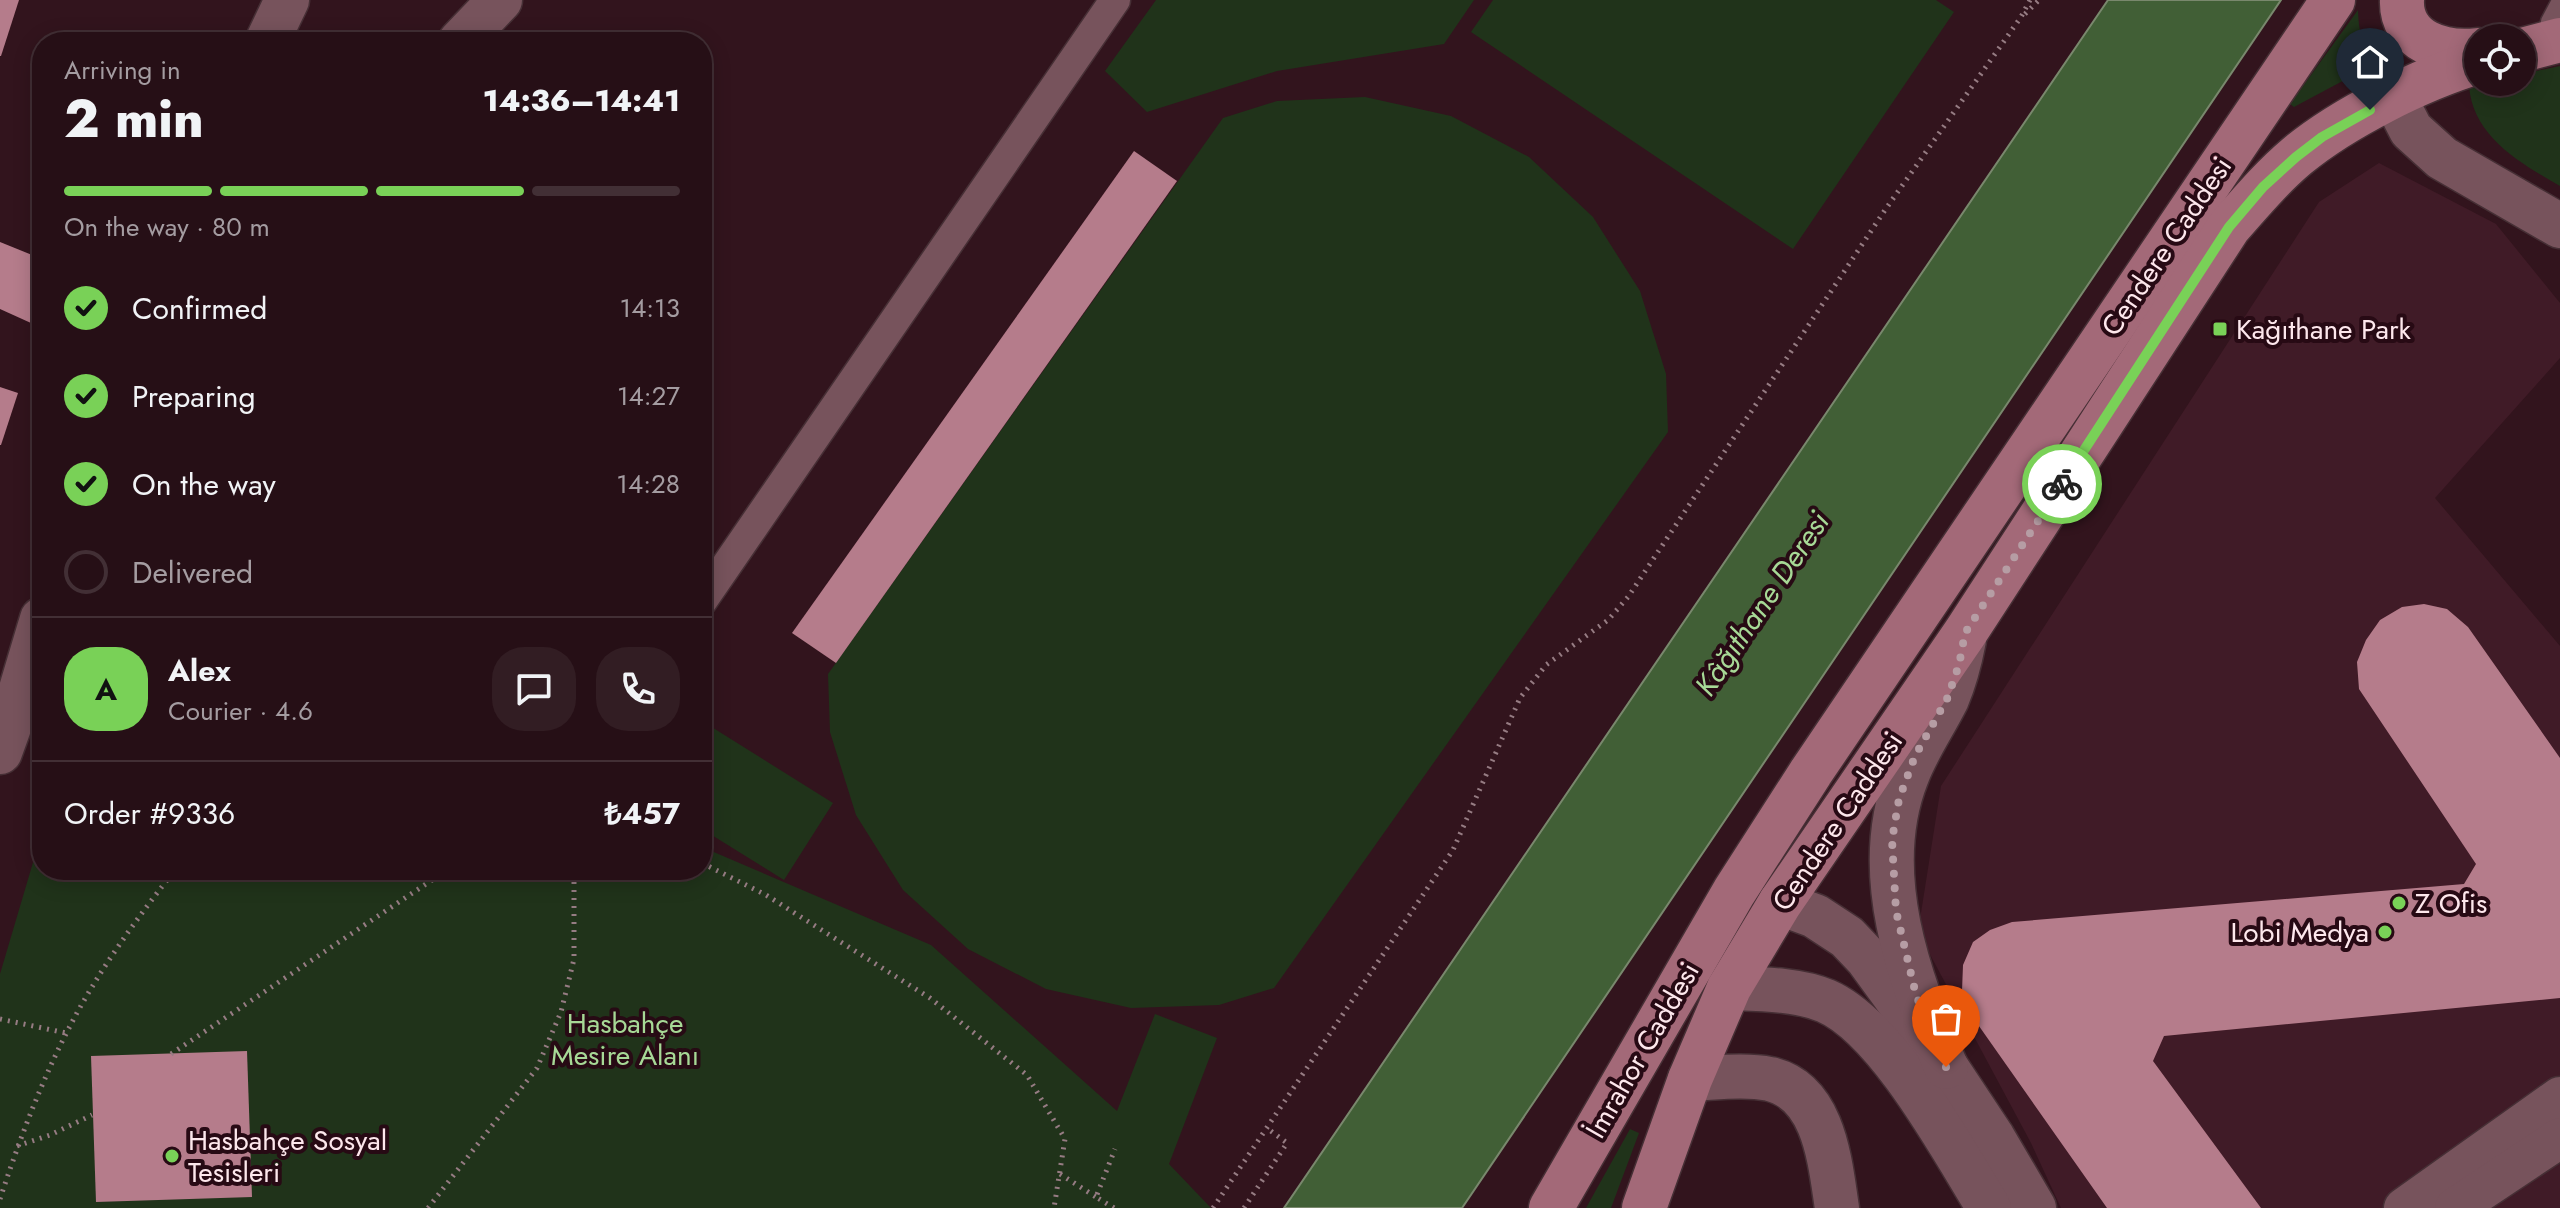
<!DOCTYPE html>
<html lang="en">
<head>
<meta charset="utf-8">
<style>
  body { margin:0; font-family:Jost,sans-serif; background:#321d23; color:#f1f3f6; height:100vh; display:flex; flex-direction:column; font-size:30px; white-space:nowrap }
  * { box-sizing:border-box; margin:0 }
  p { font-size:26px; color:#a49ca1 }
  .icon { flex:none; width:44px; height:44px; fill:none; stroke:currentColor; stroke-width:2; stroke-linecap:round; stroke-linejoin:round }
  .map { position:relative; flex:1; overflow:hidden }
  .sheet { position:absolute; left:32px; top:32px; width:680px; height:848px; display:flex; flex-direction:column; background:#260f16; border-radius:32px; box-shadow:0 4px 20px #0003,0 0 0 2px #422f35 }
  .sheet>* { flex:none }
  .buttons { position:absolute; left:2464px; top:24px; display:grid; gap:16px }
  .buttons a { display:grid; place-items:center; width:72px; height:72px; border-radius:50%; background:#260f16; box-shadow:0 4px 20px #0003,0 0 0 2px #422f35; font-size:40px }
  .pin { position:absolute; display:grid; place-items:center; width:68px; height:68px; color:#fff; margin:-82px -34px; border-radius:50% 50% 50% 0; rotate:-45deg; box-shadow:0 0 8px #0007 }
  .pin .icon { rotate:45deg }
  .courier { position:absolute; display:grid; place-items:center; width:80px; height:80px; margin:-40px; border:6px solid #79d157; border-radius:50%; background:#fff; color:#222; box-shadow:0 2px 10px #0007 }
  .summary em { font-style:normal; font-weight:800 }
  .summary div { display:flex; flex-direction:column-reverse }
  .summary { display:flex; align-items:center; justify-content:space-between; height:136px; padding:0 32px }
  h1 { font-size:52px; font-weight:800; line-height:60px }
  .bar { display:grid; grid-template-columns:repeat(4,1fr); gap:12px 8px; align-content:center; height:96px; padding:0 32px }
  .bar i { height:10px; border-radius:6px; background:#422f35 }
  .bar .active { background:#79d157 }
  .bar p { grid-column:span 4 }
  .line { display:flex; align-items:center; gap:20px; padding:0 32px; border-top:2px solid #422f35 }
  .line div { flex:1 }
  .round { display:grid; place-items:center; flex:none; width:84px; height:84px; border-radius:32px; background:#321d23 }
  ol { padding:0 32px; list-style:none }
  li { display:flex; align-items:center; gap:24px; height:88px }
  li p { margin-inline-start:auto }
  li .icon { padding:8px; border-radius:50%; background:#79d157; color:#111; stroke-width:4 }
  li:last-child { color:#a49ca1 }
  li i { width:44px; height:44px; border:4px solid #422f35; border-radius:50% }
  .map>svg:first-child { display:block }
  .built { fill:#401b27 }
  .green { fill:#20331a }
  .water { fill:#415f36; stroke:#79886d; stroke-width:2 }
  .building { fill:#b57c8b }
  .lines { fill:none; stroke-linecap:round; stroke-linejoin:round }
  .service-casing { stroke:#462f35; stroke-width:23 }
  .pedestrian-casing { stroke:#462f35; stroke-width:33 }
  .minor-casing { stroke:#462f35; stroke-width:43 }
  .tertiary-casing { stroke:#462f35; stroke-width:47 }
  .secondary-casing { stroke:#462f35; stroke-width:47 }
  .primary-casing { stroke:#462f35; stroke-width:47 }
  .path { stroke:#967c83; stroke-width:5; stroke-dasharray:2 6; stroke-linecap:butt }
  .service { stroke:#77535c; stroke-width:20 }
  .pedestrian { stroke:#77535c; stroke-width:30 }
  .minor { stroke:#77535c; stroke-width:40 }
  .tertiary { stroke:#77535c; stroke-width:44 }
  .secondary { stroke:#77535c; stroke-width:44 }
  .primary { stroke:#a36978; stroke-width:44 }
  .done { stroke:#b69da4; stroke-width:8; stroke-dasharray:0 14.4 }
  .route { stroke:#79d157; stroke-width:10 }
  .poi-dot { fill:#79d157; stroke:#270a14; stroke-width:3 }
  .labels { text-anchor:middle; stroke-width:8; stroke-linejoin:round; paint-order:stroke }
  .street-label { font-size:28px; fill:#fde7ec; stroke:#270a14 }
  .poi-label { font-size:28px; fill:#fde7ec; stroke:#270a14; text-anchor:start }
  .park-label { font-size:28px; fill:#a7d996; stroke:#270a14 }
  .water-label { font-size:30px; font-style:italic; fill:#a7d996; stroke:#270a14 }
</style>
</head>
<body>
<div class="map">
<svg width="2560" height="1208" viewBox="0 0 2560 1208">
  <rect width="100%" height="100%" fill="#32141d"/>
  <polygon class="built" points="2379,163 2496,224 2560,303 2560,358 2435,498 2560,646 2560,1208 2061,1208 2031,1143 1918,932 1941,786 2319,202"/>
  <g class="green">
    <polygon points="1156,0 1474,0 1444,44 1277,71 1147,112 1105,71"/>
    <polygon points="1493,0 1936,0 1954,12 1793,249 1471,32"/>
    <path d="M2358 10C2359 35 2361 44 2384 57L2382 60 2294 107 2290 104Z"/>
    <path d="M2560 66V186C2520 163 2472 136 2469 85L2485 82H2522V74Z"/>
    <polygon points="1365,97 1451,116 1529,157 1593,217 1640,291 1666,374 1668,432 1274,988 1219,1005 1131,1008 1046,989 968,949 903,890 856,815 830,732 828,674 1223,118 1277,101"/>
    <polygon points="702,721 833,803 784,880 702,829"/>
    <polygon points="42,832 42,870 702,870 702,847 931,945 1117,1111 1155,1014 1217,1038 1169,1164 1211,1208 0,1208 0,974"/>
    <polygon points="1630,1129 1639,1133 1611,1208 1586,1208"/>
  </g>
  <polygon class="water" points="2108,0 2281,0 1462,1208 1284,1208"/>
  <g class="building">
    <polygon points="0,0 19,0 1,56 0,56"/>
    <polygon points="1134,151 1177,181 836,663 792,633"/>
    <polygon points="0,242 42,259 42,328 0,309"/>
    <polygon points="0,387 18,393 1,445 0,445"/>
    <polygon points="2424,604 2447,609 2468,627 2560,758 2560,998 2164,1036 2153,1061 2261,1208 2107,1208 1967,1009 1962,991 1963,965 1973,942 1990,930 2012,922 2464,884 2476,864 2359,689 2357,662 2366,640 2380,620 2402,607"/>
    <polygon points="247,1051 252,1197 96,1202 91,1056"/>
  </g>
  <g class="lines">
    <g class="service-casing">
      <polyline id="service" points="2547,43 2551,22 2560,5"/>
    </g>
    <g class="pedestrian-casing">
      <polyline id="pedestrian" points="702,601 1115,0"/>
    </g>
    <g class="minor-casing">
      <g id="minor">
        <polyline points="2404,1208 2560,1097"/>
        <polyline points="2455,1208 2560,1138"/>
      </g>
    </g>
    <g class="tertiary-casing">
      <path id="tertiary" d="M1690 1079C1716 1078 1744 1074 1770 1079 1825 1092 1830 1163 1837 1208"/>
    </g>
    <g class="secondary-casing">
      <g id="secondary">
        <polyline points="267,42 287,0"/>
        <polyline points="460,42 500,0"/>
        <polyline points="2394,97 2411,130 2442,158 2560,226"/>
        <polyline points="0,752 13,716 42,619"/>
        <polyline points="1780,903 1815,916 1847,937 1867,958 1946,1067 1993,1138 2034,1208"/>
        <path d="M1729 988C1759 989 1798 989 1826 1001 1888 1028 1953 1150 1989 1208"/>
        <path d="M1946 1067C1909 977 1869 872 1907 776 1917 749 1934 725 1947 699 1955 680 1960 661 1964 640"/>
      </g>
    </g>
    <g class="primary-casing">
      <g id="primary">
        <path d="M2402 0C2400 42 2444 54 2478 50"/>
        <polyline points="2522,50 2560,40"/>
        <polyline points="1551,1208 1734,892 1811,772 2333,0"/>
        <path d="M1644 1208 1690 1079 1729 988 1780 903 1965 633 2229 227C2251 202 2272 177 2297 156 2343 118 2421 79 2478 62"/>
      </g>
    </g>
    <g class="path">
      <polyline points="2025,14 2039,0"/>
      <polyline points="702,863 766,895 930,998 1027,1075 1065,1139 1054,1208"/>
      <polyline points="0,1019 66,1033"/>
      <polyline points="171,1054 447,870"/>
      <polyline points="17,1146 50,1135 92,1115"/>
      <polyline points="1060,1174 1096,1197"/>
      <path d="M0 1199C19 1141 41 1082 69 1028 97 973 137 918 175 870"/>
      <polyline points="428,1208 537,1068 561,1012 574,959 574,870"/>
      <polyline points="1114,1208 1096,1197 1115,1149"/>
      <polyline points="1213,1208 1453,850 1520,698 1546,665 1608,620 1628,597 1885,210 2021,17 2030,0"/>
      <polyline points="1244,1208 1287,1143 1268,1129"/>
    </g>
    <use href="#service" class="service"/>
    <use href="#pedestrian" class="pedestrian"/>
    <use href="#minor" class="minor"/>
    <use href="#tertiary" class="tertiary"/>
    <use href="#secondary" class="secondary"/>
    <use href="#primary" class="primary"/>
  </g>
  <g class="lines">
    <polyline class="done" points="1946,1067 1916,995 1896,911 1892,840 1899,799 1915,756 1947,699 1959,665 1965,633 2062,484"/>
    <polyline class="route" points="2062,484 2229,227 2263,187 2296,157 2322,137 2370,110"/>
  </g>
  <g class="poi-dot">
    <rect x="2212" y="321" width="16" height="16" rx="4"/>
    <circle cx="2399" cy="903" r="8"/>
    <circle cx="2385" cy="932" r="8"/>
    <circle cx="172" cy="1156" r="8"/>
  </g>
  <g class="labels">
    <g class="street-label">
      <text transform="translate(2166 246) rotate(-56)" y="10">Cendere Caddesi</text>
      <text transform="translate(1837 821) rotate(-56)" y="10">Cendere Caddesi</text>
      <text transform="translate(1642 1050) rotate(-60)" y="10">İmrahor Caddesi</text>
    </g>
    <g class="poi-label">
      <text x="2236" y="339">Kağıthane Park</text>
      <text x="2415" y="913">Z Ofis</text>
      <text x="2369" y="942" text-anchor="end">Lobi Medya</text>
      <text x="188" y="1150">Hasbahçe Sosyal<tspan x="188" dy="32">Tesisleri</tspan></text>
    </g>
    <g class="park-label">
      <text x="625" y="1033">Hasbahçe<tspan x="625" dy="32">Mesire Alanı</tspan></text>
    </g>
    <g class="water-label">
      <text transform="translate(1762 604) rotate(-56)" y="10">Kâğıthane Deresi</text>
    </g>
  </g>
</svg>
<div class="buttons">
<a><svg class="icon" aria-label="locate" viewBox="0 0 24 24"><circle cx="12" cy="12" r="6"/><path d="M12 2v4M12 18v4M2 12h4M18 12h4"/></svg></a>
</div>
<div class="pin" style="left:1946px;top:1067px;background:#ea580c"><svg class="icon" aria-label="bag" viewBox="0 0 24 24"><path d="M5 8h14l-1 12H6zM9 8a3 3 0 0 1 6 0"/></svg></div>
<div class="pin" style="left:2370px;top:110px;background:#1f2937"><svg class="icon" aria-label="home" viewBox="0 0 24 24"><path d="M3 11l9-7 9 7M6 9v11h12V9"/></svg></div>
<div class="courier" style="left:2062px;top:484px"><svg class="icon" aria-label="bike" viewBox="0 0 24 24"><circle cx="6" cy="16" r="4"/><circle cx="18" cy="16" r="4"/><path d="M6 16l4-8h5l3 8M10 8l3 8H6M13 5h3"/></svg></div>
<section class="sheet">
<div class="summary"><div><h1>2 min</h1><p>Arriving in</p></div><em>14:36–14:41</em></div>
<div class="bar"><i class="active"></i><i class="active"></i><i class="active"></i><i></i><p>On the way · 80 m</p></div>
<ol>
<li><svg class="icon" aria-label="check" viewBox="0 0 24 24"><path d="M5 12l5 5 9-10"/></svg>Confirmed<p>14:13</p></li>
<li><svg class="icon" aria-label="check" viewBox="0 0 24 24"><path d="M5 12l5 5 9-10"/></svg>Preparing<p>14:27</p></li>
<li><svg class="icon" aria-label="check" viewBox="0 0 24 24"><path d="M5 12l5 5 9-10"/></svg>On the way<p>14:28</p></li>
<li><i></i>Delivered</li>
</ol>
<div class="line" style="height:144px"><b class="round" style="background:#79d157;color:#111">A</b><div><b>Alex</b><p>Courier · 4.6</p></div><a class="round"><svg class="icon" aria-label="chat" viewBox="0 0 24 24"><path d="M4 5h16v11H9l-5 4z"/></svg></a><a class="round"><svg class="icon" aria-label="phone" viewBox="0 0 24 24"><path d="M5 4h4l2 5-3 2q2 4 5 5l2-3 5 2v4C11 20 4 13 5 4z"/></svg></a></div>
<div class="line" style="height:104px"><div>Order #9336</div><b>₺457</b></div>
</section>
</div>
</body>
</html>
